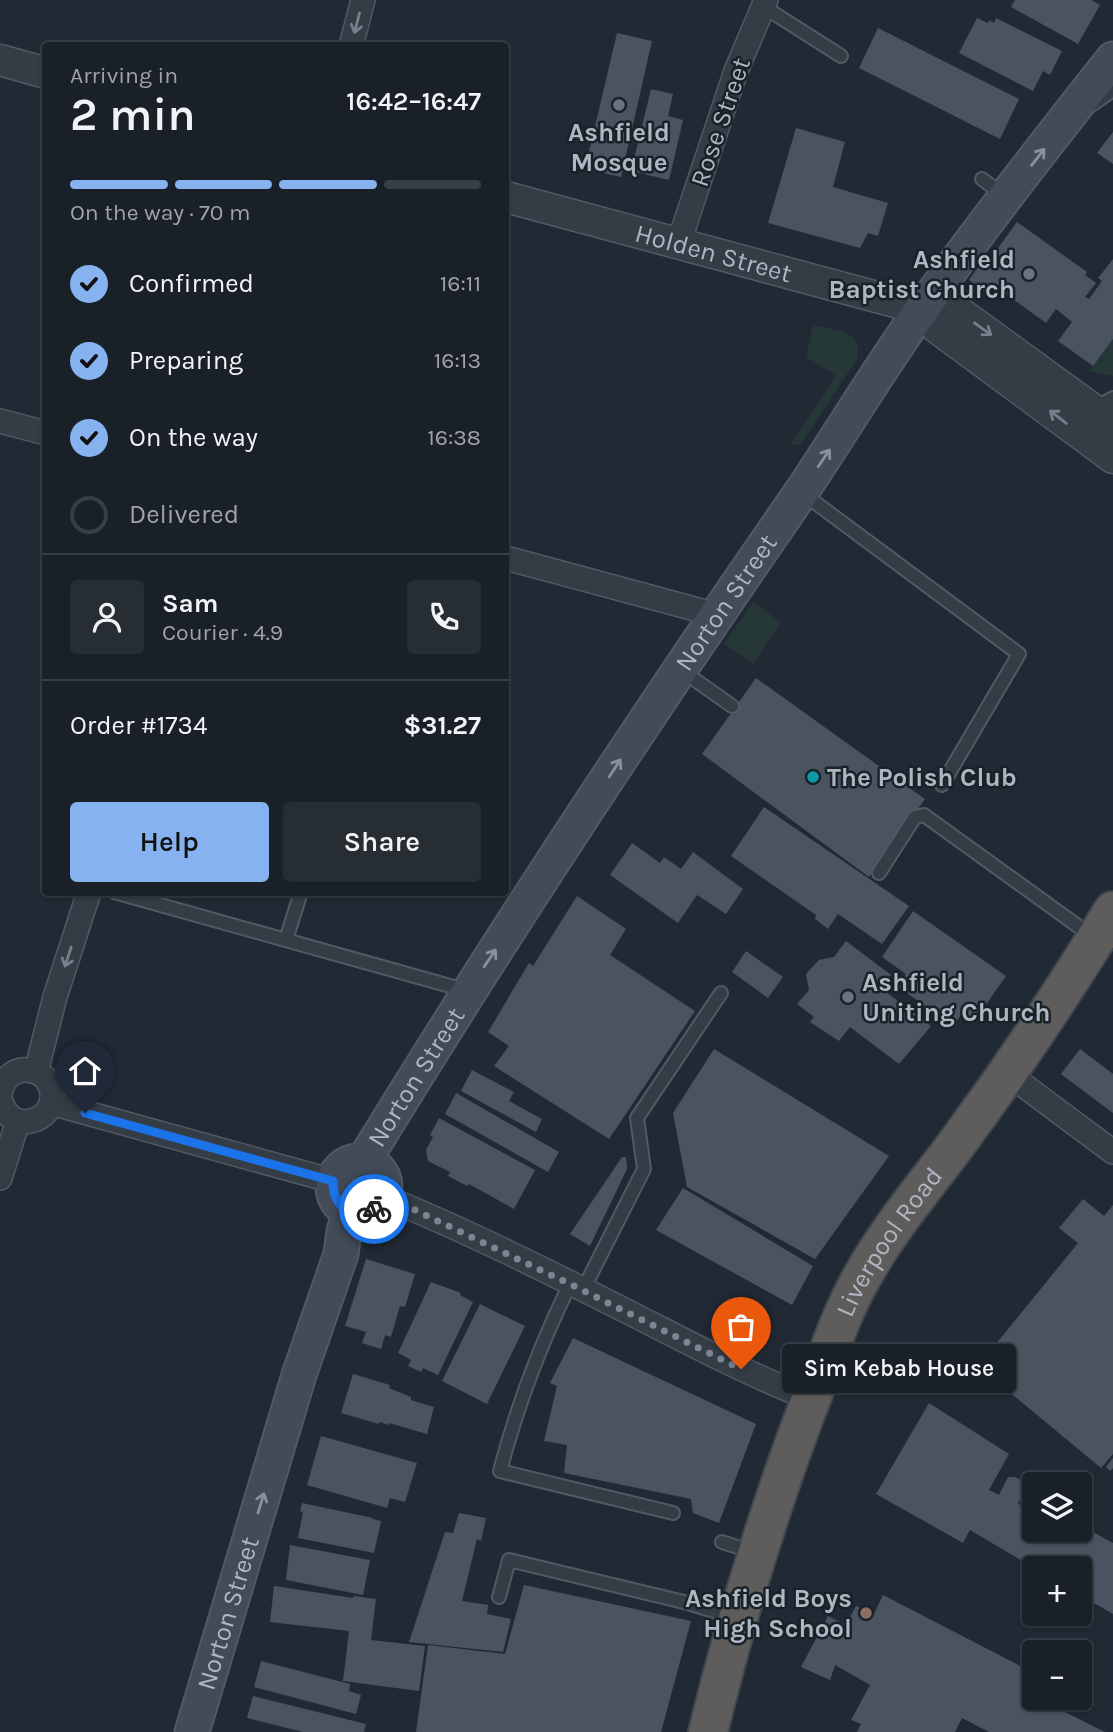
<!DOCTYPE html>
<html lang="en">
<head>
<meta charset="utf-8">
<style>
  body { margin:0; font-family:Karla,sans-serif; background:#262d33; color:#f1f3f6; height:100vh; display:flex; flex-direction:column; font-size:26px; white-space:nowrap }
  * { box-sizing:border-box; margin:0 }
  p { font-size:23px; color:#9fa3a7 }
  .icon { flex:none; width:38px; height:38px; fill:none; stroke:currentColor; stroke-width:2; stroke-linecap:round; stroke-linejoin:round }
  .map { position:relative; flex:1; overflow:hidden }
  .panel { position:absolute; left:42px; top:42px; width:467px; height:854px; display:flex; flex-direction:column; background:#192027; border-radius:7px; box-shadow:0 2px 5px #0004,0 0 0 2px #373e44 }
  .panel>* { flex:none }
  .controls { position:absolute; left:1022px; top:1472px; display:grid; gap:14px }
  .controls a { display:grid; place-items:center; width:70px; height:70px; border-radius:7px; background:#192027; box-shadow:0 2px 5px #0004,0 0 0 2px #373e44; font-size:35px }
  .pin { position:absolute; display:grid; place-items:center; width:60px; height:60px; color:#fff; margin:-72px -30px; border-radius:50% 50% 50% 0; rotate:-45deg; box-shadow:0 0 7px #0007 }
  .pin .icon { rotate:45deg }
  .courier { position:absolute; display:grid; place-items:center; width:70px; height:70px; margin:-35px; border:5px solid #1a73e8; border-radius:50%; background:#fff; color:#222; box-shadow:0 2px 9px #0007 }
  .bubble { position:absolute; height:49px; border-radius:7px; background:#192027; box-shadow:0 2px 5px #0004,0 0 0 2px #373e44; font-size:23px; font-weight:600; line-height:49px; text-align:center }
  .summary em { font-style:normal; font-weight:600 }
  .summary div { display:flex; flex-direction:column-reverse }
  .summary { display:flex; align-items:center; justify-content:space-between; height:119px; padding:0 28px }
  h1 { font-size:46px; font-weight:600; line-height:52px }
  .bar { display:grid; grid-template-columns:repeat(4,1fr); gap:10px 7px; align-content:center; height:84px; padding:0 28px }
  .bar i { height:9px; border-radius:5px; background:#373e44 }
  .bar .active { background:#86b3ef }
  .bar p { grid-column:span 4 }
  .line { display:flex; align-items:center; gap:18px; padding:0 28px; border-top:2px solid #373e44 }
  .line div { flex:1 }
  .round { display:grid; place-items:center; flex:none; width:74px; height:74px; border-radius:7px; background:#262d33 }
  ol { padding:0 28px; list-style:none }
  li { display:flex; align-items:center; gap:21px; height:77px }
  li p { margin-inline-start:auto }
  li .icon { padding:7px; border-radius:50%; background:#86b3ef; color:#111; stroke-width:4 }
  li:last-child { color:#9fa3a7 }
  li i { width:38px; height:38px; border:4px solid #373e44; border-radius:50% }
  .cta { display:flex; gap:14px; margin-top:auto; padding:14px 28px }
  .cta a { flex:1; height:80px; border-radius:7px; background:#86b3ef; color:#111; font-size:28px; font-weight:600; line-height:80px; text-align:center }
  .cta a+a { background:#262d33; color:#f1f3f6 }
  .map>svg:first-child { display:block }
  .green { fill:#253837 }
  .building { fill:#495460 }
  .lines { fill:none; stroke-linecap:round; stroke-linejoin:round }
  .service-casing { stroke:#515963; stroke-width:16 }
  .minor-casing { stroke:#515963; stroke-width:26 }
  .tertiary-casing { stroke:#515963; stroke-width:33 }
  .secondary-casing { stroke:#515963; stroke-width:37 }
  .trunk-casing { stroke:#3e464f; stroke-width:42 }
  .service { stroke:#343c45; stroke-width:12 }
  .minor { stroke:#343c45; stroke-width:23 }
  .tertiary { stroke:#343c45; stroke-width:30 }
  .secondary { stroke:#424b57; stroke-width:33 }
  .trunk { stroke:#5e5d5b; stroke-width:38 }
  .oneway { stroke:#777f8a }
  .oneway2 { stroke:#88919d }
  .done { stroke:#7d8590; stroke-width:7; stroke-dasharray:0 12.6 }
  .route { stroke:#1a73e8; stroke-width:9 }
  .worship-dot { fill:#6b7280; stroke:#192129; stroke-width:2.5 }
  .culture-dot { fill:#0f9aa8; stroke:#192129; stroke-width:2.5 }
  .education-dot { fill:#8d6e63; stroke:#192129; stroke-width:2.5 }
  .labels { text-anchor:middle; stroke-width:5; stroke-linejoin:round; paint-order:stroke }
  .street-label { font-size:26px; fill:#aeb6c2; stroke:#192129 }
  .poi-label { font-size:26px; font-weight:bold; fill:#aeb6c2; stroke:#192129; text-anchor:end }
</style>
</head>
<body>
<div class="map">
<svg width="1113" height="1732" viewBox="0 0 1113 1732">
  <rect width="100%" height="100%" fill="#212a34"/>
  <g class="green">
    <path d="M813 325C836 331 864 329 857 359L800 445 791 444 836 375 806 357Z"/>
    <polygon points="1113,339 1113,376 1089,371"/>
    <polygon points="753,602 781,622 753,664 724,644"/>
  </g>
  <g class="building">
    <polygon points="1015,0 1091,0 1100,5 1078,44 1011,7"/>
    <polygon points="977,18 988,23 989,20 994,23 996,18 1062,51 1050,75 1043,71 1033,91 959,53"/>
    <polygon points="878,28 1019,99 1000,139 859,68"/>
    <polygon points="617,33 652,41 621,177 585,169"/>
    <polygon points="651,89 673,94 668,116 683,120 669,180 631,171"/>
    <polygon points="796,128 845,142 833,187 888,203 878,236 868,233 860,248 768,223"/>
    <polygon points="1113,132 1113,164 1097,153"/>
    <polygon points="1017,222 1087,272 1085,275 1096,283 1085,297 1089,299 1102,281 1098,278 1113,259 1113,339 1093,366 1058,341 1072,322 1056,309 1046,323 991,283 985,292 969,280 980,264 984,267"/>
    <polygon points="756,678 925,799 869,877 702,754"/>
    <polygon points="764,807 909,906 882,944 838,914 828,929 815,919 816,915 731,856"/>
    <polygon points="632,843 660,863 664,857 681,869 693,852 743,889 726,914 697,895 678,923 610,875"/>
    <polygon points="577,896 626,929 610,955 695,1011 609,1139 494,1066 509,1046 488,1032 529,963 533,966"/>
    <polygon points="913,911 1006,976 973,1023 961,1015 953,1026 897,986 906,974 882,957"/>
    <polygon points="846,941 891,975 882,989 931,1026 899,1064 850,1027 839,1041 810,1022 814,1017 797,1004 809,990 806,974 819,960 834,957"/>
    <polygon points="746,951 783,977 768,998 732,972"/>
    <polygon points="714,1049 889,1156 815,1259 687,1187 673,1113"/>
    <polygon points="1080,1049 1113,1074 1113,1113 1061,1074"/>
    <polygon points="472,1070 514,1092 509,1101 542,1119 536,1132 461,1091"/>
    <polygon points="456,1093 559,1152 548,1172 445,1114"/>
    <polygon points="439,1118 535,1170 514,1209 469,1184 467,1186 448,1176 450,1172 428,1161 426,1150 433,1137 430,1135"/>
    <polygon points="622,1157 626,1157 627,1169 590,1246 570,1234"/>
    <polygon points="683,1188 813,1266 792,1305 656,1230"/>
    <polygon points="1083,1199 1104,1216 1113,1205 1113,1454 1101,1468 978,1366 1078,1243 1059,1228"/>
    <polygon points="366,1259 415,1274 405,1307 400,1306 391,1337 385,1335 381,1349 362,1343 366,1332 345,1326"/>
    <polygon points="431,1282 461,1293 460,1295 473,1302 438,1375 423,1368 421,1372 408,1366 411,1360 398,1353"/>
    <polygon points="480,1304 525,1326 487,1404 442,1381"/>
    <polygon points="573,1338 756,1424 719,1523 693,1513 691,1499 564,1473 567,1445 544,1441 557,1386 550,1383"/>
    <polygon points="353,1374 390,1385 389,1388 411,1397 411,1400 434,1407 427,1434 389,1423 389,1425 379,1422 379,1424 341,1413"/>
    <polygon points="929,1403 1009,1454 989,1490 999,1495 1008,1477 1015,1477 1023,1481 1026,1487 1018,1504 1034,1513 1034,1530 1080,1530 1080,1525 1113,1543 1113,1614 1080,1595 1080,1568 1034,1568 970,1530 963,1543 876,1494"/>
    <polygon points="321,1436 417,1463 405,1502 390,1498 387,1508 307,1485"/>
    <polygon points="1113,1458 1113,1468 1110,1471 1106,1467"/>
    <polygon points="302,1503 373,1518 372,1519 381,1521 374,1553 298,1538 303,1512 300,1511"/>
    <polygon points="459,1513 486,1518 481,1541 477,1539 462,1601 488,1605 487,1614 511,1619 503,1652 409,1642 445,1532 453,1533"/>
    <polygon points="290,1545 370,1560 363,1595 286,1580"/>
    <polygon points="524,1585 691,1621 661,1732 416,1732 428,1645 505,1654"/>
    <polygon points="274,1586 353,1598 354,1596 376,1599 371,1640 425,1646 419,1691 343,1681 349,1631 270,1622"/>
    <polygon points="883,1595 1034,1673 1034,1698 1049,1698 1047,1703 1105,1732 989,1732 962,1718 955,1732 857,1732 861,1724 851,1720 870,1685 835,1665 830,1680 801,1667 828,1616 846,1625 856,1606 874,1614"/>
    <polygon points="261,1661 350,1684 349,1691 361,1695 356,1714 254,1687"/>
    <polygon points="253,1696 366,1724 364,1732 303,1732 247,1718"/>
  </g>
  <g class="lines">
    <g class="service-casing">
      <g id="service">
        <polyline points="764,7 841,56"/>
        <polyline points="1093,104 1113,90"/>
        <polyline points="982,179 1003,195"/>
        <polyline points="1093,409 1113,398"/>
        <polyline points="801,492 1019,654 942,785"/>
        <polyline points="681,670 732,706"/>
        <polyline points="879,873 915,817 924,815 1093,937"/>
        <polyline points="114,892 468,991"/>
        <polyline points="286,940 301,892"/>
        <path d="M570 1284C541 1343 517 1406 500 1471L673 1513"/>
        <polyline points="583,1290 644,1169 637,1118 721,993"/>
        <polyline points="722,1542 753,1552"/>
        <polyline points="499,1597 509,1560 688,1603 733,1617"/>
      </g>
    </g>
    <g class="minor-casing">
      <g id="minor">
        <polyline points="351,46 363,0"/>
        <polyline points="678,245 736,71 766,0"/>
        <polyline points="0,421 46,433"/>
        <polyline points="506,558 717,615"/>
        <polyline points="36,1072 55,997 89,892"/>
        <polyline points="1007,1073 1113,1152"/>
        <path d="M0 1097C1 1080 14 1066 33 1071 40 1073 46 1077 49 1084 66 1117 10 1142 0 1098"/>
        <polyline points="51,1103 333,1181"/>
        <polyline points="0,1178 18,1121"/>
        <path d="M384 1197C470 1232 555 1275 638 1317 695 1346 752 1376 811 1399"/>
      </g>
    </g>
    <g class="tertiary-casing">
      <g id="tertiary">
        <polyline points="0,60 46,73"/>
        <path id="s1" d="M506 197 899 303 922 309 951 306 1113 424"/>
        <polyline points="922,309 937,328 1113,458"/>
      </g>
    </g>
    <g class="secondary-casing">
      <g id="secondary">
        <circle cx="359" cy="1187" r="26"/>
        <path id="s2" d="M363 1162C502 935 648 713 800 494 841 433 879 369 922 309 983 224 1048 141 1113 59"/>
        <path id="s3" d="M192 1732 299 1375 341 1254 344 1231 350 1212"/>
      </g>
    </g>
    <g class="trunk-casing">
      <g id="trunk">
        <path id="s4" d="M708 1732C736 1618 769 1508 811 1399 827 1358 840 1315 862 1277 890 1226 929 1182 963 1135 1016 1063 1066 988 1113 911"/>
      </g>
    </g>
    <use href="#service" class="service"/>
    <use href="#minor" class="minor"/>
    <use href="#tertiary" class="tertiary"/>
    <use href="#secondary" class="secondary"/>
    <use href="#trunk" class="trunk"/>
  </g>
  <defs><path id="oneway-shaft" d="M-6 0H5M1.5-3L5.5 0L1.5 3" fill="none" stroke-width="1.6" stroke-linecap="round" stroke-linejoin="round" transform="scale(1.75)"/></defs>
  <g class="oneway">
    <use href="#oneway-shaft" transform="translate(357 23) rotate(104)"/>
    <use href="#oneway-shaft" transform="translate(983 329) rotate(36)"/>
    <use href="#oneway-shaft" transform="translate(1058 417) rotate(-143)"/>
    <use href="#oneway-shaft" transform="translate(68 957) rotate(108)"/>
  </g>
  <g class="oneway2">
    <use href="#oneway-shaft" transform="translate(1038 157) rotate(-52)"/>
    <use href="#oneway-shaft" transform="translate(824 458) rotate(-56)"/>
    <use href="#oneway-shaft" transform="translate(615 768) rotate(-57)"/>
    <use href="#oneway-shaft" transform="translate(490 958) rotate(-56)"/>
    <use href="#oneway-shaft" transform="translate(261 1503) rotate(-73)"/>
  </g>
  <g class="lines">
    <polyline class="done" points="374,1209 384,1196 400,1203 570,1284 741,1369"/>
    <path class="route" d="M85 1113 333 1181C332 1205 352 1222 374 1209"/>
  </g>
  <g class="worship-dot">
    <circle cx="619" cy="105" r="7"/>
    <circle cx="1029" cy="274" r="7"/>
    <circle cx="848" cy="997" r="7"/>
  </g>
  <circle class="culture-dot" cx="813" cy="777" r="7"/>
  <circle class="education-dot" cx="866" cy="1613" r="7"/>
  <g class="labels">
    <g class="street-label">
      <text transform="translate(720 122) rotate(-71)" y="9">Rose Street</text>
      <text dy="9" stroke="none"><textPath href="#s1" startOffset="215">Holden Street</textPath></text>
      <text dy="9" stroke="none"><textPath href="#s2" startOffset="667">Norton Street</textPath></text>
      <text dy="9" stroke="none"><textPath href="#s2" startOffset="100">Norton Street</textPath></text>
      <text dy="9" stroke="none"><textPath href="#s4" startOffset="525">Liverpool Road</textPath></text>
      <text dy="9" stroke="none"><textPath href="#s3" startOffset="124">Norton Street</textPath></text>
    </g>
    <g class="poi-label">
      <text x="619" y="141" text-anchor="middle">Ashfield<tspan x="619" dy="30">Mosque</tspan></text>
      <text x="1015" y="268">Ashfield<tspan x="1015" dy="30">Baptist Church</tspan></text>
      <text x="827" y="786" text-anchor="start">The Polish Club</text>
      <text x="862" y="991" text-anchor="start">Ashfield<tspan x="862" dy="30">Uniting Church</tspan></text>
      <text x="852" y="1607">Ashfield Boys<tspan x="852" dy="30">High School</tspan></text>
    </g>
  </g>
</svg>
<div class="controls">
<a><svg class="icon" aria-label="layers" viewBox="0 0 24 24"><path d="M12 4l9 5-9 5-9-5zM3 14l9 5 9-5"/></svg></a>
<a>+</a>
<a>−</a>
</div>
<div class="pin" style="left:741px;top:1369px;background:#ea580c"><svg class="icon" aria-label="bag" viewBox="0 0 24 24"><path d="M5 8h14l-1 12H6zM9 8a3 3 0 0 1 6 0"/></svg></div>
<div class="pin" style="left:85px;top:1113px;background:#1f2937"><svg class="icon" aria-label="home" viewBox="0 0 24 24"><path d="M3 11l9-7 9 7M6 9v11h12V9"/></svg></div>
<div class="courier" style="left:374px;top:1209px"><svg class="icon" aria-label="bike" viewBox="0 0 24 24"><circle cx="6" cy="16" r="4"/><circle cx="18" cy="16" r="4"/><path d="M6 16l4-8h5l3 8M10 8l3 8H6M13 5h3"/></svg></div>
<div class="bubble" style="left:782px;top:1344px;width:234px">Sim Kebab House</div>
<section class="panel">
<div class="summary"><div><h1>2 min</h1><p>Arriving in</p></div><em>16:42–16:47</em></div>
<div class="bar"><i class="active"></i><i class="active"></i><i class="active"></i><i></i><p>On the way · 70 m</p></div>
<ol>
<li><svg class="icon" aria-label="check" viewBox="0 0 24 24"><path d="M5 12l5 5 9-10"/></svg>Confirmed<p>16:11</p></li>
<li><svg class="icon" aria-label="check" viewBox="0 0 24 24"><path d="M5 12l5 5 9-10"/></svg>Preparing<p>16:13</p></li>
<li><svg class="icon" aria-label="check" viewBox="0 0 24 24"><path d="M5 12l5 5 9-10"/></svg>On the way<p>16:38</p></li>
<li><i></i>Delivered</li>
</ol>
<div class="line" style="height:126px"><a class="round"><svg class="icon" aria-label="person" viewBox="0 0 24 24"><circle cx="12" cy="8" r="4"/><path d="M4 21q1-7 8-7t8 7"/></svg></a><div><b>Sam</b><p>Courier · 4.9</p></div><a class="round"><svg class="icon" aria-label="phone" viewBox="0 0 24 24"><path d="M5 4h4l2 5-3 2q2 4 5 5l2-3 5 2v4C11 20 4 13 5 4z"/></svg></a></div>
<div class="line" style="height:91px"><div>Order #1734</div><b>$31.27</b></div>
<div class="cta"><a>Help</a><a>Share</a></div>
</section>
</div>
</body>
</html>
